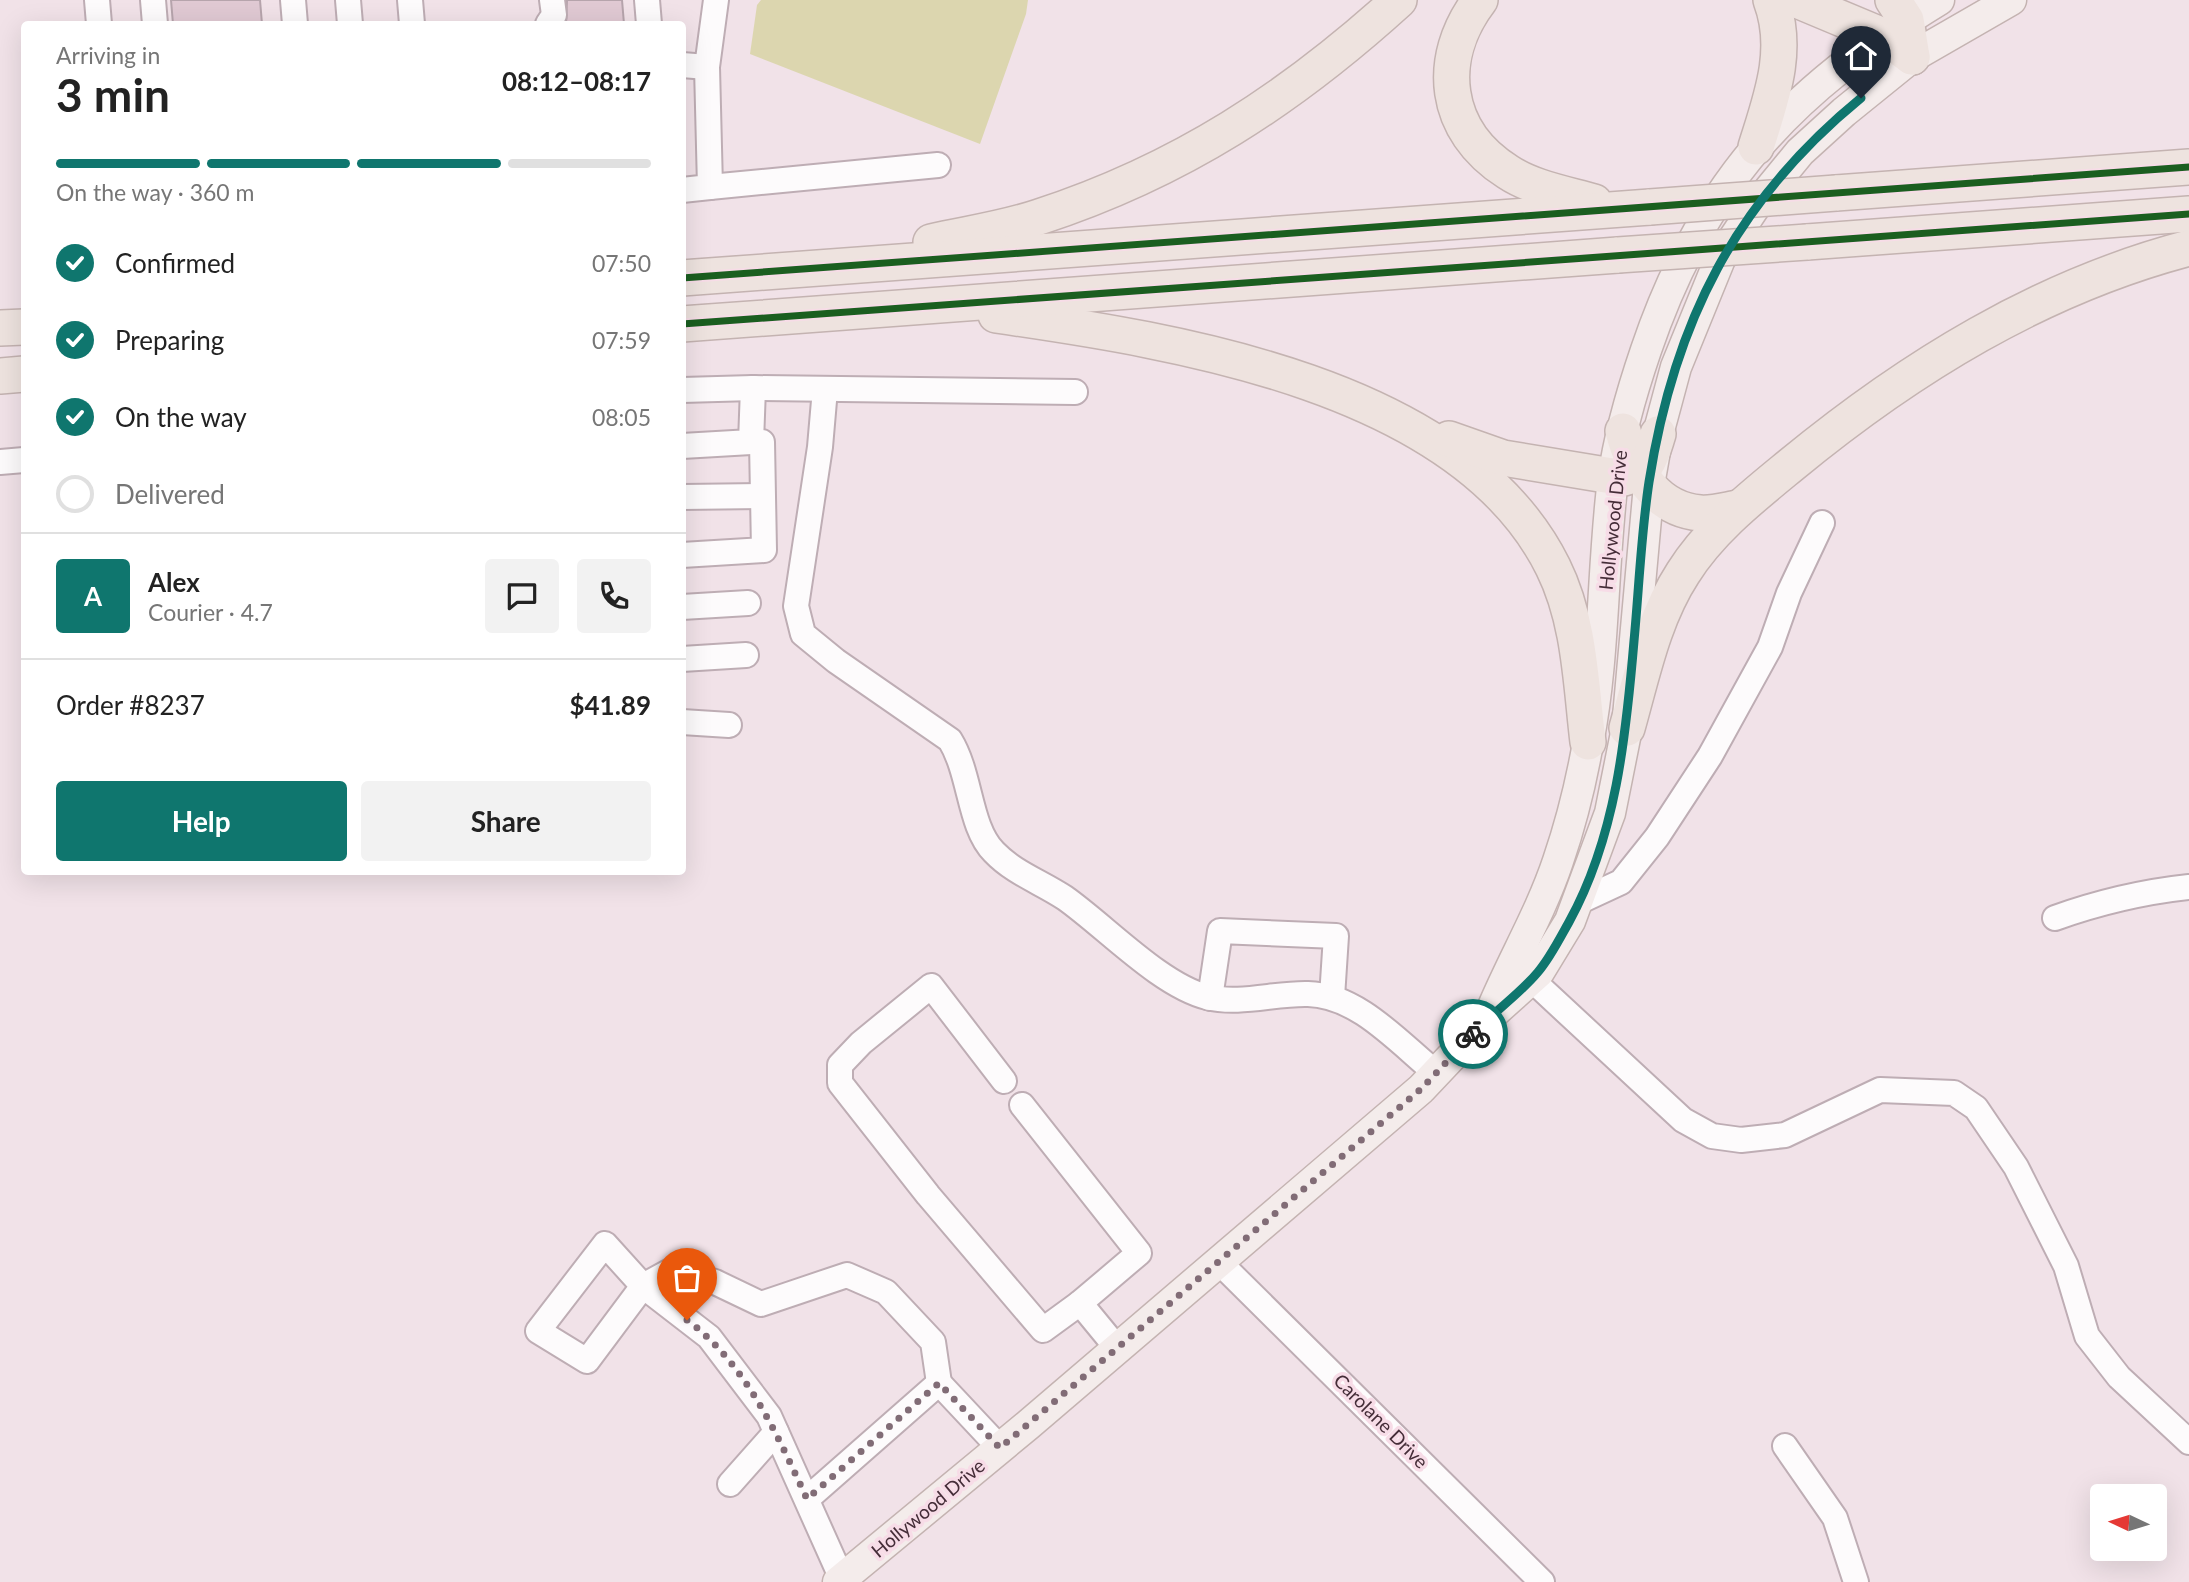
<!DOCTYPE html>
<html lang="en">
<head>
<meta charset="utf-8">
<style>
  body { margin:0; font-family:Lato,sans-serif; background:#f2f2f2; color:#222; height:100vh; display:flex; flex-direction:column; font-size:26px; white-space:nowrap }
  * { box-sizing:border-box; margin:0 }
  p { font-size:23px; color:#767676 }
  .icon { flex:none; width:38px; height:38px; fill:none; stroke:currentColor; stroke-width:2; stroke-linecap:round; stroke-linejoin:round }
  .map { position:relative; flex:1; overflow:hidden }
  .details { position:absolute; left:21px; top:21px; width:665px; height:854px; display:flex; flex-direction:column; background:#fff; border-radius:7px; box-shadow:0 7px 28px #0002 }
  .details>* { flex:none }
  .needle { width:46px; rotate:274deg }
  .controls { position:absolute; left:2090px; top:1484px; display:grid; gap:14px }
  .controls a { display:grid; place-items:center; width:77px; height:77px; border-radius:7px; background:#fff; box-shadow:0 7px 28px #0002; font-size:35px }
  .pin { position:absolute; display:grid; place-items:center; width:60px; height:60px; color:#fff; margin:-72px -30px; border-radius:50% 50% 50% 0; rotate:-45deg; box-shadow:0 0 7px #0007 }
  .pin .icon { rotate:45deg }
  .courier { position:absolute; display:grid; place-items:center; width:70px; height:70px; margin:-35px; border:5px solid #0f766e; border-radius:50%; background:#fff; color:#222; box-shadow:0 2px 9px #0007 }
  .head em { font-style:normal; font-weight:700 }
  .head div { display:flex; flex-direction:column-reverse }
  .head { display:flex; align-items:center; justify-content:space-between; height:119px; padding:0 35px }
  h1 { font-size:46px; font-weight:700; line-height:52px }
  .bar { display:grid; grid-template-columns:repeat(4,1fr); gap:10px 7px; align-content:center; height:84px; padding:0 35px }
  .bar i { height:9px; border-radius:5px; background:#e0e0e0 }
  .bar .active { background:#0f766e }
  .bar p { grid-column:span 4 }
  .line { display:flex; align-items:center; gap:18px; padding:0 35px; border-top:2px solid #e0e0e0 }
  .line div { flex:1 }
  .round { display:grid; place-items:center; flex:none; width:74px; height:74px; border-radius:7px; background:#f2f2f2 }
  ol { padding:0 35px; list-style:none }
  li { display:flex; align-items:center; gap:21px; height:77px }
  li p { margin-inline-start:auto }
  li .icon { padding:7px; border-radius:50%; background:#0f766e; color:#fff; stroke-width:4 }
  li:last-child { color:#767676 }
  li i { width:38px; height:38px; border:4px solid #e0e0e0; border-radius:50% }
  .button { display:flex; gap:14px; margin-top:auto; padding:14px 35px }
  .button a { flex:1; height:80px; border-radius:7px; background:#0f766e; color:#fff; font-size:28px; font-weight:700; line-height:80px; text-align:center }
  .button a+a { background:#f2f2f2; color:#222 }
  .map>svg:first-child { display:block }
  .green { fill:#dcd6af }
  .building { fill:#e0c9d3; stroke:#b6a4ac; stroke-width:2 }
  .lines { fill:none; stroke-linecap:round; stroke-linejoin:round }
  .minor-casing { stroke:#beadb4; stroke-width:28 }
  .major-casing { stroke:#c4b3b1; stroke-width:33 }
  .highway-casing { stroke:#c4b3b1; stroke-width:38 }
  .minor { stroke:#fdfbfc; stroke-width:24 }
  .major { stroke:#f4eceb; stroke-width:30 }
  .highway { stroke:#eee3df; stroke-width:35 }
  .highway-bridge-casing { stroke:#c4b3b1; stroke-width:38; stroke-linecap:butt }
  .highway-bridge { stroke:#eee3df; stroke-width:35 }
  .cycleway-casing { stroke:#f7dce7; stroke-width:11 }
  .cycleway { stroke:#1b5e20; stroke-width:7 }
  .done { stroke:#816c76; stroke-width:7; stroke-dasharray:0 12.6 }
  .route { stroke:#0f766e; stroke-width:9 }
  .labels { text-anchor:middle; stroke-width:7; stroke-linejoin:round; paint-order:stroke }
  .street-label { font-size:19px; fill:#452d38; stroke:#f7dce7 }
</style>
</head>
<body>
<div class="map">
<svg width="2189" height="1582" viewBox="0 0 2189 1582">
  <rect width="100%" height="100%" fill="#f1e2e8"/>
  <polygon class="green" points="761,0 1028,0 1026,14 980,144 750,54 757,5"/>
  <g class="building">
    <polygon points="171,0 260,0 262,24 173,24"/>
    <polygon points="567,0 622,0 624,24 566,24"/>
  </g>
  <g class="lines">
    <g class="minor-casing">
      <g id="minor">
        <polyline points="97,0 99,24"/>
        <polyline points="153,0 155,24"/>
        <polyline points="293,0 295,24"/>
        <polyline points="348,0 350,24"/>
        <polyline points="410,0 412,24"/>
        <polyline points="647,0 649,24"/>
        <polyline points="548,24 554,15 552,0"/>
        <polyline points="682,65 707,67"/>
        <polyline points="710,187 938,165"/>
        <polyline points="682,190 710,187 707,67 716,0"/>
        <path d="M825 389 820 447 796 606 803 634 836 661 950 740C971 774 969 827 994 852 1014 873 1041 882 1065 898 1106 927 1160 985 1207 997 1240 1005 1275 993 1308 994 1358 995 1399 1043 1436 1073"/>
        <polyline points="682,390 753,388 1075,392"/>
        <polyline points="682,446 751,442 753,388"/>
        <polyline points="0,462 24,460"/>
        <polyline points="682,497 762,496"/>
        <polyline points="682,555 764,550 762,442 751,442"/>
        <polyline points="682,607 748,603"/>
        <polyline points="682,659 746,655"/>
        <polyline points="682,722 729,725"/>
        <polyline points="1578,902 1621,882 1657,837 1710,756 1770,647 1789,593 1822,523"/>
        <path d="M2055 918C2100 902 2142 892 2189 887"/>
        <polyline points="1531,979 1683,1120 1712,1136 1741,1140 1785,1135 1880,1090 1954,1093 1976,1108 2016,1167 2066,1266 2087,1336 2119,1377 2189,1442"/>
        <polyline points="1210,998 1220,931 1336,936 1332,997"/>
        <polyline points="1004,1081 931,986 861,1043 840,1065 840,1083 928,1195 1043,1330 1080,1303 1117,1348"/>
        <polyline points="1022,1105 1139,1253 1080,1303"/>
        <polyline points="1218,1261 1542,1582"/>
        <polyline points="1785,1446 1835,1518 1856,1582"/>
        <polyline points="730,1484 776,1432"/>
        <polyline points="807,1499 939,1383 1000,1448"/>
        <polyline points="842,1579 769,1416 709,1337 643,1286 587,1361 538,1331 605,1244 643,1286 674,1269 715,1282 761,1304 847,1275 886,1292 933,1342 939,1383"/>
      </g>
    </g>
    <g class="major-casing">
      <g id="major">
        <path d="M1492 1009C1513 959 1541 912 1558 861 1571 823 1581 783 1588 743 1605 656 1602 567 1613 479 1619 435 1632 391 1646 350 1703 182 1790 91 1939 0"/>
        <polyline points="838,1582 1028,1425 1421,1089 1489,1017 1539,972 1570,921 1610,813 1627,728 1649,485 1658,434 1676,367 1720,259 1754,208 1800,152 1844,112 1912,57 2011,0"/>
      </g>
    </g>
    <g class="highway-casing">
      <g id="highway">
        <path d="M1480 0C1435 59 1443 131 1508 172 1532 188 1566 194 1594 202"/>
        <polyline points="1797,0 1883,36 1912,57"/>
        <polyline points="1893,0 1906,20 1912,57"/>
        <path d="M1756 147C1771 99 1790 50 1771 0"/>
        <polyline points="1836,193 2189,167"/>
        <path d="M931 242C966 234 1004 229 1039 217 1180 171 1290 99 1399 0"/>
        <polyline points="1807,242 2189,214"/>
        <polyline points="682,278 1650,207"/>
        <path d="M996 315C1177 341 1463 385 1553 567 1580 621 1581 684 1588 742"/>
        <polyline points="682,324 1618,255"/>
        <polyline points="0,328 24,327"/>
        <polyline points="0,376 24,374"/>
        <path d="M1623 431C1633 469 1655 509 1700 513 1712 514 1726 510 1738 508"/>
        <path d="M1449 439 1503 458 1624 478C1649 472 1651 456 1658 434"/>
        <path d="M1627 728C1642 675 1653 619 1683 573 1710 530 1752 497 1791 465 1909 368 2040 287 2189 248"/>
      </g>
    </g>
    <use href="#minor" class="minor"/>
    <use href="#major" class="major"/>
    <use href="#highway" class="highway"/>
    <g class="highway-bridge-casing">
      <g id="highway-bridge">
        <polyline points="1650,207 1836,193"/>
        <polyline points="1618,255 1807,242"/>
      </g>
    </g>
    <use href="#highway-bridge" class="highway-bridge"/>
    <g class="cycleway-casing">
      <g id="cycleway">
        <polyline points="682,278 2189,167"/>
        <polyline points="682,324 2189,214"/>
      </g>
    </g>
    <use href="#cycleway" class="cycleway"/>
  </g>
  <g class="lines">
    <path class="done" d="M687 1320C746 1364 777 1434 807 1499L939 1383 1000 1448 1421 1089 1473 1034"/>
    <path class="route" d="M1473 1034C1493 1012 1519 995 1538 972 1550 958 1560 938 1569 922 1616 837 1626 736 1634 641 1639 588 1641 535 1649 482 1674 323 1735 201 1861 98"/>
  </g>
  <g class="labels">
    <g class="street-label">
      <text transform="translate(1613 520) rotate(-84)" y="7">Hollywood Drive</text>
      <text transform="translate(1381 1421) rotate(45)" y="7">Carolane Drive</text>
      <text transform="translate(928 1508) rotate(-40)" y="7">Hollywood Drive</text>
    </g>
  </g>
</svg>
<div class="controls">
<a><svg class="needle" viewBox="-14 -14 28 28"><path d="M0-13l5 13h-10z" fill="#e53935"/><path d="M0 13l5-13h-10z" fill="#767676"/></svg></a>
</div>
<div class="pin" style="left:687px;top:1320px;background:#ea580c"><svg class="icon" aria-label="bag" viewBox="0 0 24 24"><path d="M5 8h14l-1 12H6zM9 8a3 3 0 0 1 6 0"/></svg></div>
<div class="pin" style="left:1861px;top:98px;background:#1f2937"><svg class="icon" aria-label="home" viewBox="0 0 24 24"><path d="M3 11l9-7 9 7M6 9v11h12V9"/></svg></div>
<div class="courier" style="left:1473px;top:1034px"><svg class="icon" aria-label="bike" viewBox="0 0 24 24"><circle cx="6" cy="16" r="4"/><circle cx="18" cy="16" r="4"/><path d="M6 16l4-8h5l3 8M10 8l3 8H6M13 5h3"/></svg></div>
<section class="details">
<div class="head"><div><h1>3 min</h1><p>Arriving in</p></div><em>08:12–08:17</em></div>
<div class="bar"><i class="active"></i><i class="active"></i><i class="active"></i><i></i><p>On the way · 360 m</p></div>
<ol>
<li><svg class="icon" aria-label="check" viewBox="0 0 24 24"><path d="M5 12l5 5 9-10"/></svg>Confirmed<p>07:50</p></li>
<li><svg class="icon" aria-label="check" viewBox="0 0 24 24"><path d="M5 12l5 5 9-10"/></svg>Preparing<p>07:59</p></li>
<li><svg class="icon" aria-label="check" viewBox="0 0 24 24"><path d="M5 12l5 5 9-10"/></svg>On the way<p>08:05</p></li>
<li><i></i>Delivered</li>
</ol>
<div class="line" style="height:126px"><b class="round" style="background:#0f766e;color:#fff">A</b><div><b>Alex</b><p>Courier · 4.7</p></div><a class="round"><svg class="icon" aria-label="chat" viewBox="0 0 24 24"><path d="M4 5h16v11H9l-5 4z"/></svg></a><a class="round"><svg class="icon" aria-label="phone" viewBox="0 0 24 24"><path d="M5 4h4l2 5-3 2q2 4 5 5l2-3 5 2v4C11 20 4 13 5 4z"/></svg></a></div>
<div class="line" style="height:91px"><div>Order #8237</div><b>$41.89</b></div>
<div class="button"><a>Help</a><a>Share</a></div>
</section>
</div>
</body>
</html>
